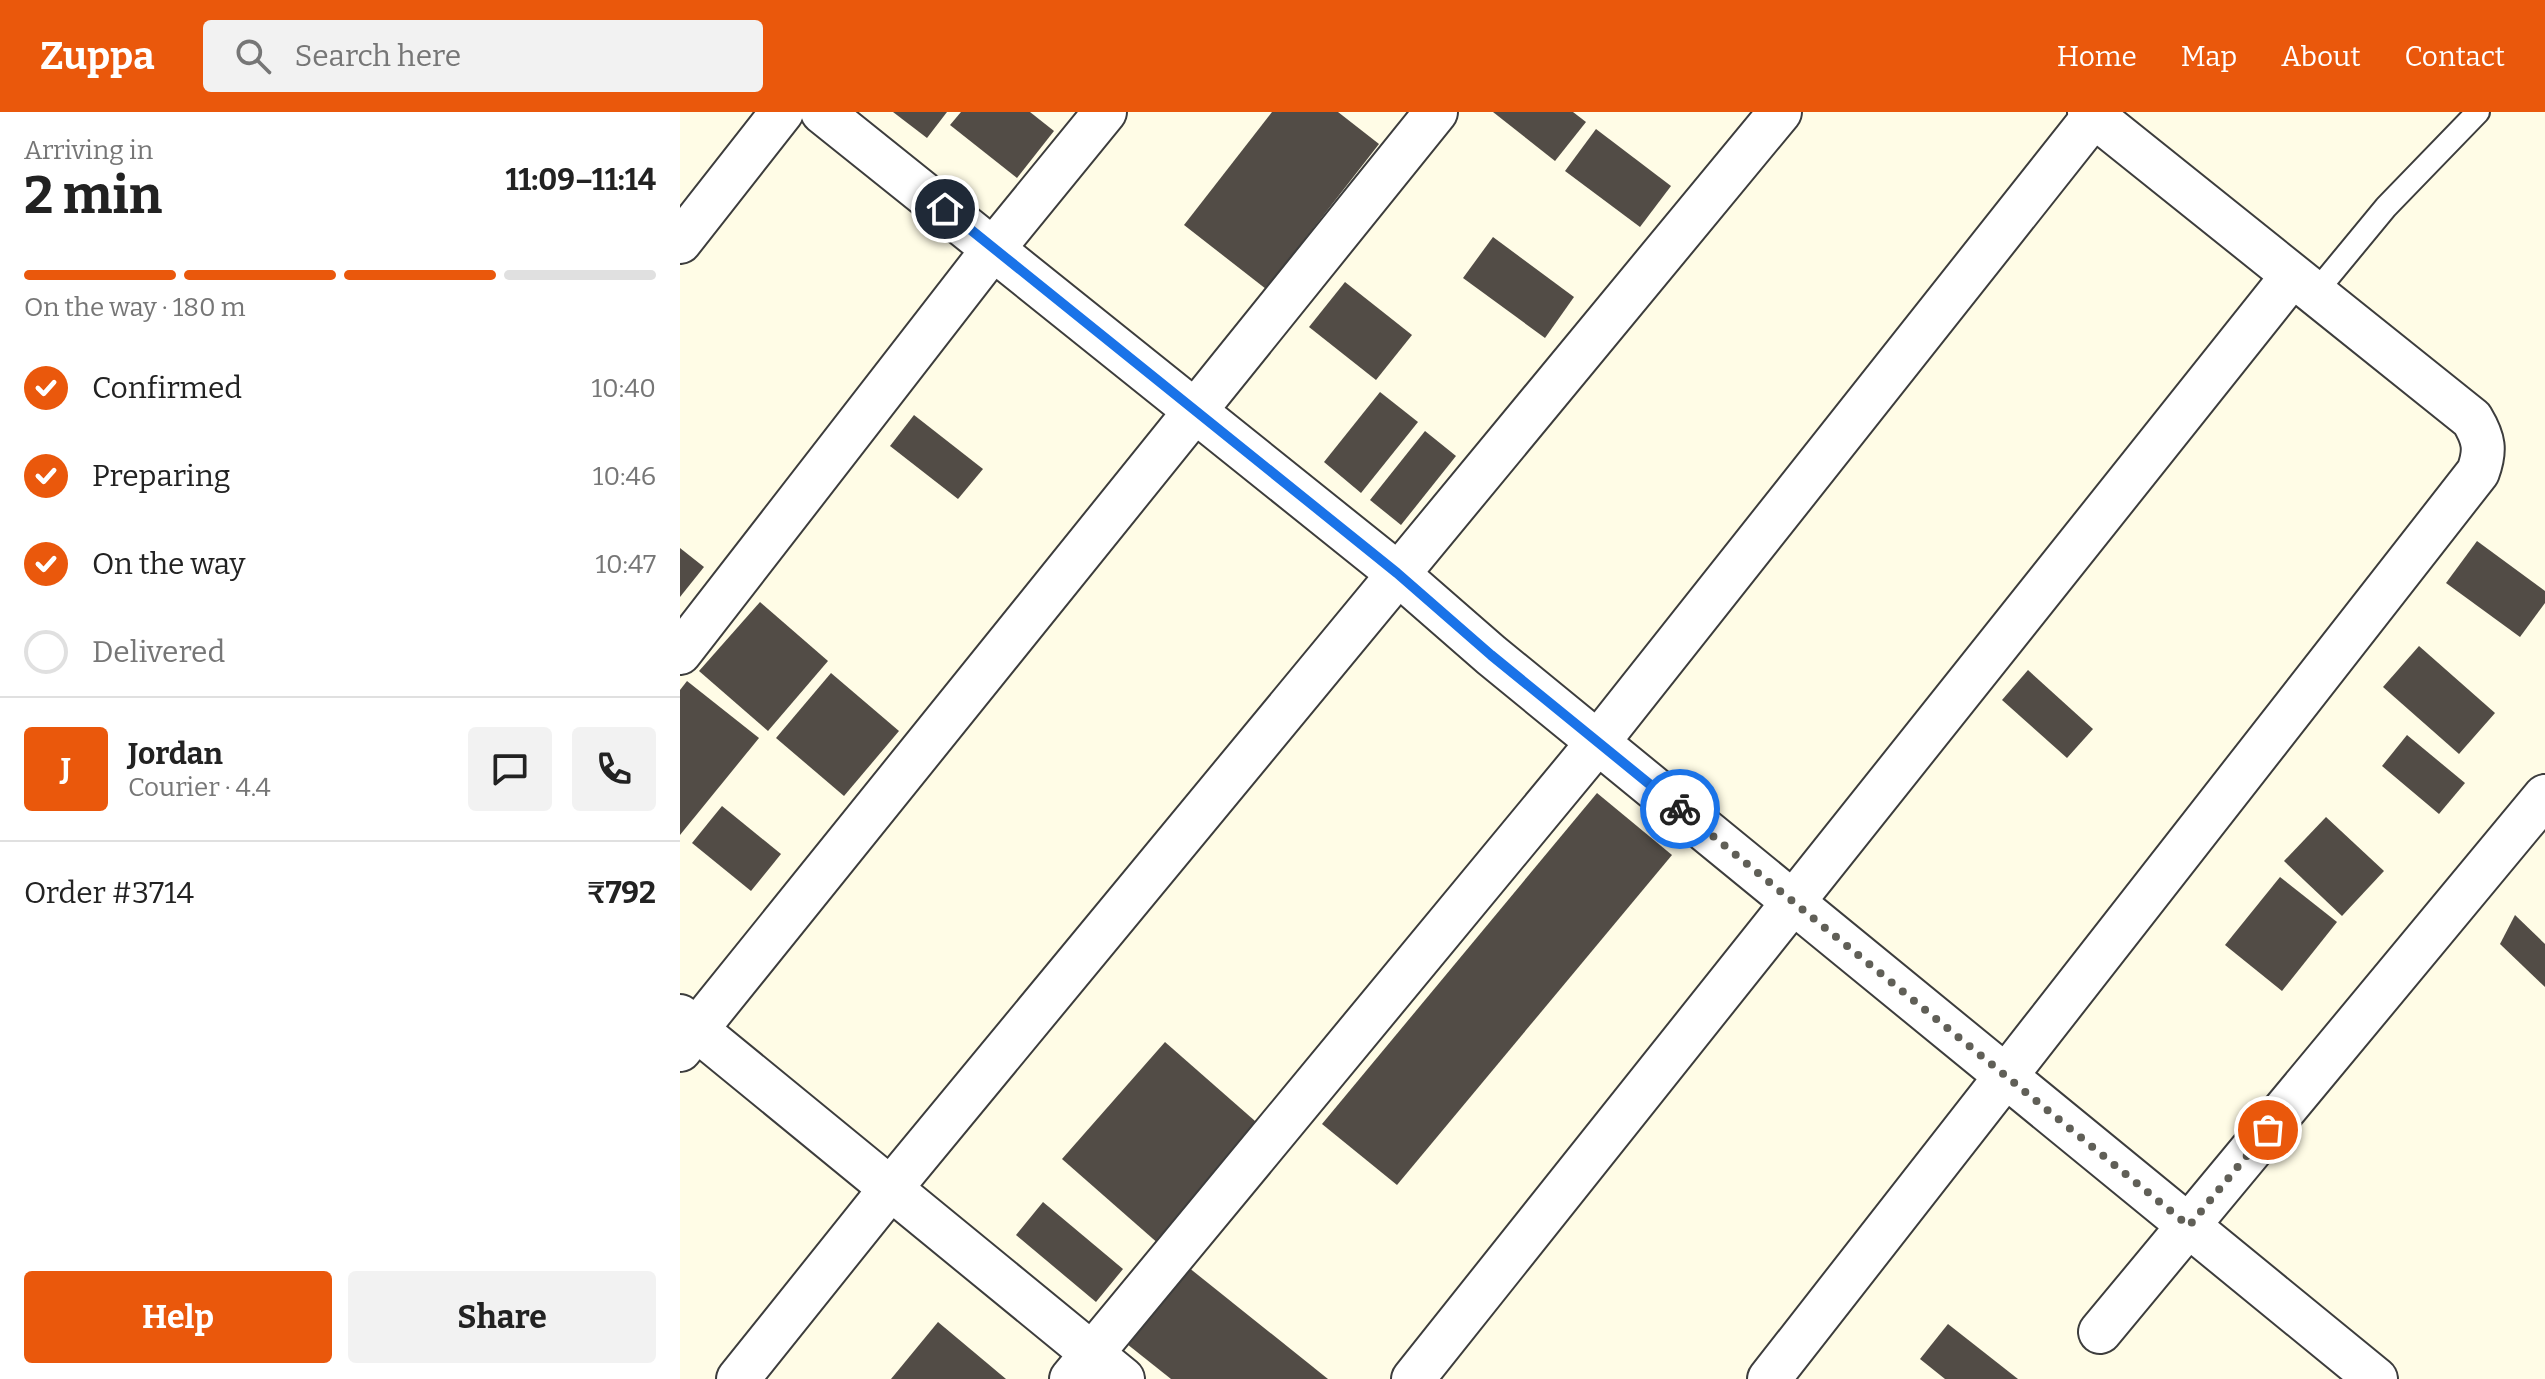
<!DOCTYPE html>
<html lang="en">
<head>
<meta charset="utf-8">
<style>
  body { margin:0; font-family:Bitter,serif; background:#f2f2f2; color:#222; height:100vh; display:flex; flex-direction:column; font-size:30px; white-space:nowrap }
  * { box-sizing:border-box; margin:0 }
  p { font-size:26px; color:#767676 }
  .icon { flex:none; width:44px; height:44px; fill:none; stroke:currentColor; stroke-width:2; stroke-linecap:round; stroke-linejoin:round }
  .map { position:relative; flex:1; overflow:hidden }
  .sheet { display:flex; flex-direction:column; background:#fff; width:680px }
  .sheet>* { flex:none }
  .pin { position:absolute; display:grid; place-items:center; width:68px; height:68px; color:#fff; margin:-34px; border:4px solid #fff; border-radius:50%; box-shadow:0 2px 8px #0007 }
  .courier { position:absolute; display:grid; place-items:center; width:80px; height:80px; margin:-40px; border:6px solid #1a73e8; border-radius:50%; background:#fff; color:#222; box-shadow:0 2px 10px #0007 }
  .head em { font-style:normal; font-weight:700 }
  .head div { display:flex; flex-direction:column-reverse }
  .head { display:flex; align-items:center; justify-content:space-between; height:136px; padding:0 24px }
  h1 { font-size:52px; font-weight:700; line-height:60px }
  .bar { display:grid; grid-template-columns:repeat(4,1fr); gap:12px 8px; align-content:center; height:96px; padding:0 24px }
  .bar i { height:10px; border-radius:6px; background:#e0e0e0 }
  .bar .on { background:#ea580c }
  .bar p { grid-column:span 4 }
  .line { display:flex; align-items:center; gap:20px; padding:0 24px; border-top:2px solid #e0e0e0 }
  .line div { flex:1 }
  .round { display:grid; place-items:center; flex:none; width:84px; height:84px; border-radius:8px; background:#f2f2f2 }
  ol { padding:0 24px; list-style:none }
  li { display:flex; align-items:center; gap:24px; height:88px }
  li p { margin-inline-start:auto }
  li .icon { padding:8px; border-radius:50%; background:#ea580c; color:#fff; stroke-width:4 }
  li:last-child { color:#767676 }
  li i { width:44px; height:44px; border:4px solid #e0e0e0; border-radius:50% }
  .cta { display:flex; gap:16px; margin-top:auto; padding:16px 24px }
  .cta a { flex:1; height:92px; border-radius:8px; background:#ea580c; color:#fff; font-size:32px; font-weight:700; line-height:92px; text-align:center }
  .cta a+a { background:#f2f2f2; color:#222 }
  header { display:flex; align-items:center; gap:48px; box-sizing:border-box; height:112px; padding:0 40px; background:#ea580c; color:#fff }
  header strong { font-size:38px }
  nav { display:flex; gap:44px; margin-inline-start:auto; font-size:28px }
  .search { width:560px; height:72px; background:#f2f2f2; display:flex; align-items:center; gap:20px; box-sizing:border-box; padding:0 28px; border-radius:8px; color:#767676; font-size:30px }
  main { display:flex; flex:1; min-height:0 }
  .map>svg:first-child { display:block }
  .building { fill:#524c46 }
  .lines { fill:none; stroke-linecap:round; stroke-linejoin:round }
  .service-casing { stroke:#3d3d3d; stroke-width:26 }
  .minor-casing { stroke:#3d3d3d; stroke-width:46 }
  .service { stroke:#fff; stroke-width:22 }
  .minor { stroke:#fff; stroke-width:42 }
  .done { stroke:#605f57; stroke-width:8; stroke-dasharray:0 14.4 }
  .route { stroke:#1a73e8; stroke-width:10 }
</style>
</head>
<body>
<header>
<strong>Zuppa</strong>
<div class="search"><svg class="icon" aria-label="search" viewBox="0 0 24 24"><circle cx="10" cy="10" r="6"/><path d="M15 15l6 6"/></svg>Search here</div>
<nav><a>Home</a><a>Map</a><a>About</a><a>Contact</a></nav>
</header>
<main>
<section class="sheet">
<div class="head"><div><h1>2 min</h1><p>Arriving in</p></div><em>11:09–11:14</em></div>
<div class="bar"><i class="on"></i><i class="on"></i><i class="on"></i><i></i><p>On the way · 180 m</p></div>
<ol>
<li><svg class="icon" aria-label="check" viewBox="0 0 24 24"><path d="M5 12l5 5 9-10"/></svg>Confirmed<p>10:40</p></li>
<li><svg class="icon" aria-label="check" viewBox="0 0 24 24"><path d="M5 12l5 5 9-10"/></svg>Preparing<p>10:46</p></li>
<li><svg class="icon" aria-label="check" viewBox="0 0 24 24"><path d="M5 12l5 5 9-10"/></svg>On the way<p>10:47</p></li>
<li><i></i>Delivered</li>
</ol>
<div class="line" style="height:144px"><b class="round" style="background:#ea580c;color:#fff">J</b><div><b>Jordan</b><p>Courier · 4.4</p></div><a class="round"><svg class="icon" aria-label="chat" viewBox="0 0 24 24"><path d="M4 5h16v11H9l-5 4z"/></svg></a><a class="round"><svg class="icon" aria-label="phone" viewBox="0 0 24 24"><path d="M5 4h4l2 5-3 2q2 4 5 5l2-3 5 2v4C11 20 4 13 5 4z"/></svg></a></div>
<div class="line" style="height:104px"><div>Order #3714</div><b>₹792</b></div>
<div class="cta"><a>Help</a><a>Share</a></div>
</section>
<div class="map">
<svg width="1865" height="1267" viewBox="0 0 1865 1267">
  <rect width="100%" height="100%" fill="#fffce6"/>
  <g class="building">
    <polygon points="213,0 267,0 247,26"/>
    <polygon points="281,0 350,0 374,19 337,66 270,13"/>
    <polygon points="592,0 658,0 699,32 586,177 504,113"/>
    <polygon points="813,0 893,0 906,10 875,49"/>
    <polygon points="916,17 991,74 960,115 885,59"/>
    <polygon points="813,125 894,185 865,226 783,166"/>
    <polygon points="665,170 732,223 696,268 629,215"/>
    <polygon points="700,280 738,310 681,381 644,350"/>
    <polygon points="234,303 303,357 278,387 210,334"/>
    <polygon points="745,319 776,344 721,413 690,388"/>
    <polygon points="1797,429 1865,479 1865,491 1840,525 1766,471"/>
    <polygon points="0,436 24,455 0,485"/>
    <polygon points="80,490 148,549 88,619 19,559"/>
    <polygon points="1739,534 1815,601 1779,642 1703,575"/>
    <polygon points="1348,558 1413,617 1387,646 1322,588"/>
    <polygon points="151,561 219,619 164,684 96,626"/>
    <polygon points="7,569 79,626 0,723 0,578"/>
    <polygon points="1727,623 1785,671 1759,702 1702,654"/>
    <polygon points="917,681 992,743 717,1073 642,1012"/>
    <polygon points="42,694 101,742 71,779 12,731"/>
    <polygon points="1646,705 1704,759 1662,804 1604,749"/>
    <polygon points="1600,765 1657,810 1602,879 1545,833"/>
    <polygon points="1835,803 1865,832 1865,875 1820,832"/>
    <polygon points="485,930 583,1016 480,1133 382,1047"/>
    <polygon points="363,1090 443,1157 416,1190 336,1123"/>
    <polygon points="508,1155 648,1267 491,1267 447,1232"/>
    <polygon points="258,1210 326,1267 211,1267"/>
    <polygon points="1268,1212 1338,1267 1265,1267 1240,1247"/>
  </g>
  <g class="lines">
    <g class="service-casing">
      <polyline id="service" points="1635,181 1706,95 1798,0"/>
    </g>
    <g class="minor-casing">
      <g id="minor">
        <polyline points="142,0 717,461 811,543 1696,1267"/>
        <polyline points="0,130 102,0"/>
        <polyline points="0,541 314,136 425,0"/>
        <polyline points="0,904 443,1267"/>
        <polyline points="0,938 756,0"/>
        <polyline points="1420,1220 1865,684"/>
        <polyline points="58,1267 211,1076 1100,0"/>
        <polyline points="391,1267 918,630 1417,0"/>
        <polyline points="733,1267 1612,164"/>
        <path d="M1089 1267 1798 360C1806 338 1804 327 1792 307L1409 0"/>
      </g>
    </g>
    <use href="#service" class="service"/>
    <use href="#minor" class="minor"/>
  </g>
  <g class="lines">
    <polyline class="done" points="1000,697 1509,1114 1588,1018"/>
    <polyline class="route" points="265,97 717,461 811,543 1000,697"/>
  </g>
</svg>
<div class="pin" style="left:1588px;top:1018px;background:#ea580c"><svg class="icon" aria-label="bag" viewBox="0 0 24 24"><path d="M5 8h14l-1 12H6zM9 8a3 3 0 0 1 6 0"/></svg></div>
<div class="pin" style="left:265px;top:97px;background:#1f2937"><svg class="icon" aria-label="home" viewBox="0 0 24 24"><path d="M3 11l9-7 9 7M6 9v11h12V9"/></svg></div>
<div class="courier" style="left:1000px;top:697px"><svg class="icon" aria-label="bike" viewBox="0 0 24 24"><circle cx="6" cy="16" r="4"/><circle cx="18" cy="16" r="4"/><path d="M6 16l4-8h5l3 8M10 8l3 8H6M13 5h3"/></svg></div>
</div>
</main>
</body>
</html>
